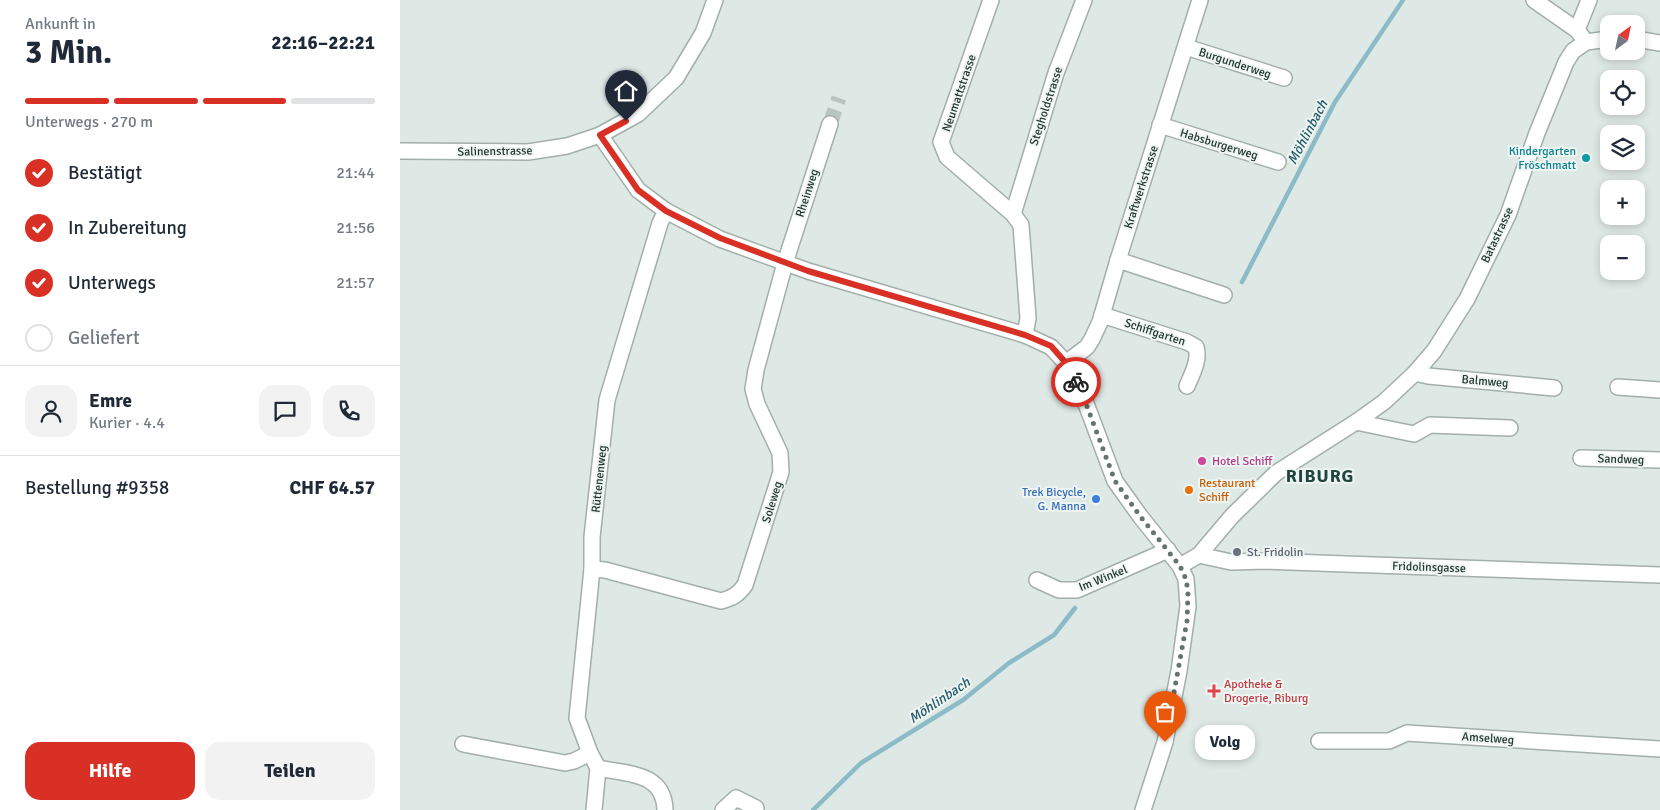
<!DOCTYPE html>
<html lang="de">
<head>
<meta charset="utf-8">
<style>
  body { margin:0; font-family:Signika,sans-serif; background:#f2f2f3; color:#1f2937; height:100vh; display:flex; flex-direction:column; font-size:19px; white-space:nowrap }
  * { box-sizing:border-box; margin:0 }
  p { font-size:16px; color:#747a83 }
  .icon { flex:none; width:28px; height:28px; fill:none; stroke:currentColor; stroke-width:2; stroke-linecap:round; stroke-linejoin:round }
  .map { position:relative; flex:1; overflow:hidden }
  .drawer { display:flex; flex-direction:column; background:#fff; width:400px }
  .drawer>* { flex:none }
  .needle { width:32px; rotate:33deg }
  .fabs { position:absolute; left:1200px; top:15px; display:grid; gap:10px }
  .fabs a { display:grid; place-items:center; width:45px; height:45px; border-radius:10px; background:#fff; box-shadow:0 2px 8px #0003; font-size:25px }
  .pin { position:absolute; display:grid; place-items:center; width:42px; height:42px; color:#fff; margin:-51px -21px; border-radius:50% 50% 50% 0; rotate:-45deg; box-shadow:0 0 5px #0007 }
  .pin .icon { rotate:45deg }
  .courier { position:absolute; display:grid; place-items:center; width:50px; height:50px; margin:-25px; border:4px solid #d93025; border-radius:50%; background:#fff; color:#222; box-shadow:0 1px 6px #0007 }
  .bubble { position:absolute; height:35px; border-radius:15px; background:#fff; box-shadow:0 2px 8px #0003; font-size:16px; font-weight:700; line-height:35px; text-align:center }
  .headline em { font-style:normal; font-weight:700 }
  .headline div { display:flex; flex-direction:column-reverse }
  .headline { display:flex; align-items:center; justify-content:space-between; height:85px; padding:0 25px }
  h1 { font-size:32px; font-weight:700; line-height:38px }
  .bar { display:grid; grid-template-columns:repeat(4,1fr); gap:8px 5px; align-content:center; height:60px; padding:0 25px }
  .bar i { height:6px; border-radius:4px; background:#e0e1e3 }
  .bar .on { background:#d93025 }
  .bar p { grid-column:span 4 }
  .line { display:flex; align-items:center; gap:12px; padding:0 25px; border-top:1px solid #e0e1e3 }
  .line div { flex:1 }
  .round { display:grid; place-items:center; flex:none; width:52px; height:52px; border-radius:15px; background:#f2f2f3 }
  ol { padding:0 25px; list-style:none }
  li { display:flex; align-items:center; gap:15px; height:55px }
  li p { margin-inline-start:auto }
  li .icon { padding:5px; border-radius:50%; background:#d93025; color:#fff; stroke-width:4 }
  li:last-child { color:#747a83 }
  li i { width:28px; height:28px; border:2px solid #e0e1e3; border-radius:50% }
  .button { display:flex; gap:10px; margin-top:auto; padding:10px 25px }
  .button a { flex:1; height:58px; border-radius:15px; background:#d93025; color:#fff; font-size:20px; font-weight:700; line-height:58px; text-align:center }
  .button a+a { background:#f2f2f3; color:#1f2937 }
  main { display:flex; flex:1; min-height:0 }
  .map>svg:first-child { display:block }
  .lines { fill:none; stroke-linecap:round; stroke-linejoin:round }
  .stream { stroke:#8cbbc8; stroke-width:4.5 }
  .minor-tunnel { stroke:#b8c4c0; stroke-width:15; stroke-dasharray:15 8; stroke-linecap:butt }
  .minor-casing { stroke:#a2afab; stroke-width:18 }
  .minor { stroke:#fff; stroke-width:15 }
  .done { stroke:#647470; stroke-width:5; stroke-dasharray:0 9 }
  .route { stroke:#d93025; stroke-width:6 }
  .culture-dot { fill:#0f9aa8; stroke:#eef5f2; stroke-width:2 }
  .hotel-dot { fill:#d1479c; stroke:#eef5f2; stroke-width:2 }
  .food-dot { fill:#e8710a; stroke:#eef5f2; stroke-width:2 }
  .shop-dot { fill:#3f7fe0; stroke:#eef5f2; stroke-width:2 }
  .worship-dot { fill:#6b7280; stroke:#eef5f2; stroke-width:2 }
  .health-dot { fill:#e0444e; stroke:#eef5f2; stroke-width:2 }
  .labels { text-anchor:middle; stroke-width:4; stroke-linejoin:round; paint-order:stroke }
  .street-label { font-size:12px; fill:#223632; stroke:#eef5f2 }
  .culture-label { font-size:12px; fill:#0d838f; stroke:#eef5f2; text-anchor:end }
  .hotel-label { font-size:12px; fill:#b23c85; stroke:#eef5f2; text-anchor:start }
  .food-label { font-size:12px; fill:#c56008; stroke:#eef5f2; text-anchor:start }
  .shop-label { font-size:12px; fill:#366cbe; stroke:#eef5f2; text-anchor:end }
  .worship-label { font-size:12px; fill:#5b616d; stroke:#eef5f2; text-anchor:start }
  .health-label { font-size:12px; fill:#be3a42; stroke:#eef5f2; text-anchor:start }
  .water-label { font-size:14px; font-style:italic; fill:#235a6b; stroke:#eef5f2 }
  .district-label { font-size:18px; font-weight:bold; letter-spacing:1px; fill:#20463f; stroke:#eef5f2 }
</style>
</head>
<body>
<main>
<section class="drawer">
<div class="headline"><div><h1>3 Min.</h1><p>Ankunft in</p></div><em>22:16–22:21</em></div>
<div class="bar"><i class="on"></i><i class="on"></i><i class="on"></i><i></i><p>Unterwegs · 270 m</p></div>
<ol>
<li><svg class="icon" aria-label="check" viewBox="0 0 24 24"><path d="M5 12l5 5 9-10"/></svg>Bestätigt<p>21:44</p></li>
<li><svg class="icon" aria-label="check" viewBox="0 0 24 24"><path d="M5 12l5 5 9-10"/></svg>In Zubereitung<p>21:56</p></li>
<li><svg class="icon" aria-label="check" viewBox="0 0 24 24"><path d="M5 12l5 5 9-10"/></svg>Unterwegs<p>21:57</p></li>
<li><i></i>Geliefert</li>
</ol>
<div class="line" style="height:90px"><a class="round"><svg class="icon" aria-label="person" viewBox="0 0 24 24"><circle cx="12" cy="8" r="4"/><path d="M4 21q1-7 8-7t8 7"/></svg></a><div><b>Emre</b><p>Kurier · 4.4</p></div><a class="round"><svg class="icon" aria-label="chat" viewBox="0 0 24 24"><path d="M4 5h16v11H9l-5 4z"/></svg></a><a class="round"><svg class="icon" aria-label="phone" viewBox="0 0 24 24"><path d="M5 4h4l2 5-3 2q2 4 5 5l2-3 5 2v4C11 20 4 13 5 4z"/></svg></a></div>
<div class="line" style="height:65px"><div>Bestellung #9358</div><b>CHF 64.57</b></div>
<div class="button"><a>Hilfe</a><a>Teilen</a></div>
</section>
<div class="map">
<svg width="1260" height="810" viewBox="0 0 1260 810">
  <rect width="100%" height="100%" fill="#dee8e4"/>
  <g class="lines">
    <g class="stream">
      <polyline points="842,282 935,102 1003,0"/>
      <polyline points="413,810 461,763 563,700 609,663 654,635 675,608"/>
    </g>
    <polyline class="minor-tunnel" points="430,124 439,98"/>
    <g class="minor-casing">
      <g id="minor">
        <polyline points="591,0 541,142 547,157 613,214 621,225 628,318 625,335"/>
        <polyline points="1134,0 1177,30 1186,42"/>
        <polyline points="1177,30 1189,0"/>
        <polyline points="1236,39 1260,43"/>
        <polyline points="786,47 884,78"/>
        <polyline points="760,125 878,162"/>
        <polyline points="200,135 238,190 266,211 320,239 408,271 625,335 651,347 666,363 685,401 715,481 740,516 780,566 786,579 788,606 779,671 765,742 743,810"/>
        <polyline points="0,151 128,152 167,146 200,135 238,114 276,78 303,33 315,0"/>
        <polyline points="613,214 656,73 684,0"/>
        <polyline points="718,260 824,295"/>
        <path d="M702 315 787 342 796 347C800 360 792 374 787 386"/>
        <polyline points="666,363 687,347 692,339 700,322 718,260 800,0"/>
        <polyline points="1015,373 1028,376 1154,388"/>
        <polyline points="1218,387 1260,390"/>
        <polyline points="956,422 1014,434 1030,425 1110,428"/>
        <polyline points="1181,458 1260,460"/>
        <polyline points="799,555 831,562 866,561 945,564 1260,575"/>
        <polyline points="780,566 799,555 832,516 876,473 956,422 984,402 1015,373 1034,351 1067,299 1108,215 1137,133 1166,62 1173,51 1186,42 1209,39"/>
        <path d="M192 569 205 570 321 601C332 598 338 595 345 585L381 472 380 453 357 404 353 389 356 370 385 263 430 124"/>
        <polyline points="637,580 659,590 677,590 768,550"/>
        <polyline points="919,741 989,741 1007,733 1260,749"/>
        <polyline points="63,744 165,763 174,761 190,753"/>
        <polyline points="194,810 198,768"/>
        <path d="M265 810C264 772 227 774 198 768L190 753 177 718 192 569V537L207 400 260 223 266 211"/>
        <polyline points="323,810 336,798 356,808"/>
      </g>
    </g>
    <use href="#minor" class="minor"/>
  </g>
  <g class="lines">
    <polyline class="done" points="676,382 685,401 715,481 740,516 780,566 786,579 788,592 787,621 765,742"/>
    <polyline class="route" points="226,121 200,135 238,190 266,211 320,238 408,271 625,335 651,346 666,363 676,382"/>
  </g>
  <circle class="culture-dot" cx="1186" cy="158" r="5"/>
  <circle class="hotel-dot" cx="802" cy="461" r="5"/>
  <circle class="food-dot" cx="789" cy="490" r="5"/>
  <circle class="shop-dot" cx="696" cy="499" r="5"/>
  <circle class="worship-dot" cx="837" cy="552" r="5"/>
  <path class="health-dot" d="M811.5 683.5h5v5h5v5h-5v5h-5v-5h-5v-5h5z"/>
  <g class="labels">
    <g class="street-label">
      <text transform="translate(835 63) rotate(18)" y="4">Burgunderweg</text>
      <text transform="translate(559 93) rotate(-71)" y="4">Neumattstrasse</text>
      <text transform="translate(646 106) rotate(-72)" y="4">Stegholdstrasse</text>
      <text transform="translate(819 144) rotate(17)" y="4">Habsburgerweg</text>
      <text transform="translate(95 151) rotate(-1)" y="4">Salinenstrasse</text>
      <text transform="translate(741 187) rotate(-72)" y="4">Kraftwerkstrasse</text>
      <text transform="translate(407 193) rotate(-72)" y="4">Rheinweg</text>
      <text transform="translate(1097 235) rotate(-65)" y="4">Batastrasse</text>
      <text transform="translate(755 332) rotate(18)" y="4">Schiffgarten</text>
      <text transform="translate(1085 381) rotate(5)" y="4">Balmweg</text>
      <text transform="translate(1221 459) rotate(2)" y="4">Sandweg</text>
      <text transform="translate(199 479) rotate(-84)" y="4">Rüttenenweg</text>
      <text transform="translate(372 502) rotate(-73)" y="4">Soleweg</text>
      <text transform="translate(1029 567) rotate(2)" y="4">Fridolinsgasse</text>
      <text transform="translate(703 578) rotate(-22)" y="4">Im Winkel</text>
      <text transform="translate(1088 738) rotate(4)" y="4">Amselweg</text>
    </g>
    <g class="culture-label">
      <text x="1176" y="155">Kindergarten<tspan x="1176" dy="14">Fröschmatt</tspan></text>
    </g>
    <g class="hotel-label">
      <text x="812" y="465">Hotel Schiff</text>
    </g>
    <g class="food-label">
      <text x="799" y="487">Restaurant<tspan x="799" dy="14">Schiff</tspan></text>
    </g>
    <g class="shop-label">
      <text x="686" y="496">Trek Bicycle,<tspan x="686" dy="14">G. Manna</tspan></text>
    </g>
    <g class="worship-label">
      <text x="847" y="556">St. Fridolin</text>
    </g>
    <g class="health-label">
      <text x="824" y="688">Apotheke &amp;<tspan x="824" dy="14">Drogerie, Riburg</tspan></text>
    </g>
    <g class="water-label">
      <text transform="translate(907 132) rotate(-62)" y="5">Möhlinbach</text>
      <text transform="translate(539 700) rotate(-34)" y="5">Möhlinbach</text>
    </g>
    <g class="district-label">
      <text x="920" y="482">RIBURG</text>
    </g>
  </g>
</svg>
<div class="fabs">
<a><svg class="needle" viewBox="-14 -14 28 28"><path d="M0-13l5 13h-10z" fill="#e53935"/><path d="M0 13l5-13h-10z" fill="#747a83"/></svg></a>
<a><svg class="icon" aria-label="locate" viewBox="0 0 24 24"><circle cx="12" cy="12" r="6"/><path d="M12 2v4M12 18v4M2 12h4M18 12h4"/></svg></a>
<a><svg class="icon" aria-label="layers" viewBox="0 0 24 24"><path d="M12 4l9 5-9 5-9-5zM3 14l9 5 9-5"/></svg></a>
<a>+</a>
<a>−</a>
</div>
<div class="pin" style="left:765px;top:742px;background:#ea580c"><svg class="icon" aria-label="bag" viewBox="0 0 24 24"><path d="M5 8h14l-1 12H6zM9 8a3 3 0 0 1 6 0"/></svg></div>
<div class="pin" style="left:226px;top:121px;background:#1f2937"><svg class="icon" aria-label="home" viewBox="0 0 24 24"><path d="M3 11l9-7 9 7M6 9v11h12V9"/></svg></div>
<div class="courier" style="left:676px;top:382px"><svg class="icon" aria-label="bike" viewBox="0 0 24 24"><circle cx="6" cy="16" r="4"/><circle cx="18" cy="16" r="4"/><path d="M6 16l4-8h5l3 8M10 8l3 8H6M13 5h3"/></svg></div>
<div class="bubble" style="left:795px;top:725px;width:60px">Volg</div>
</div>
</main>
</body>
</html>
